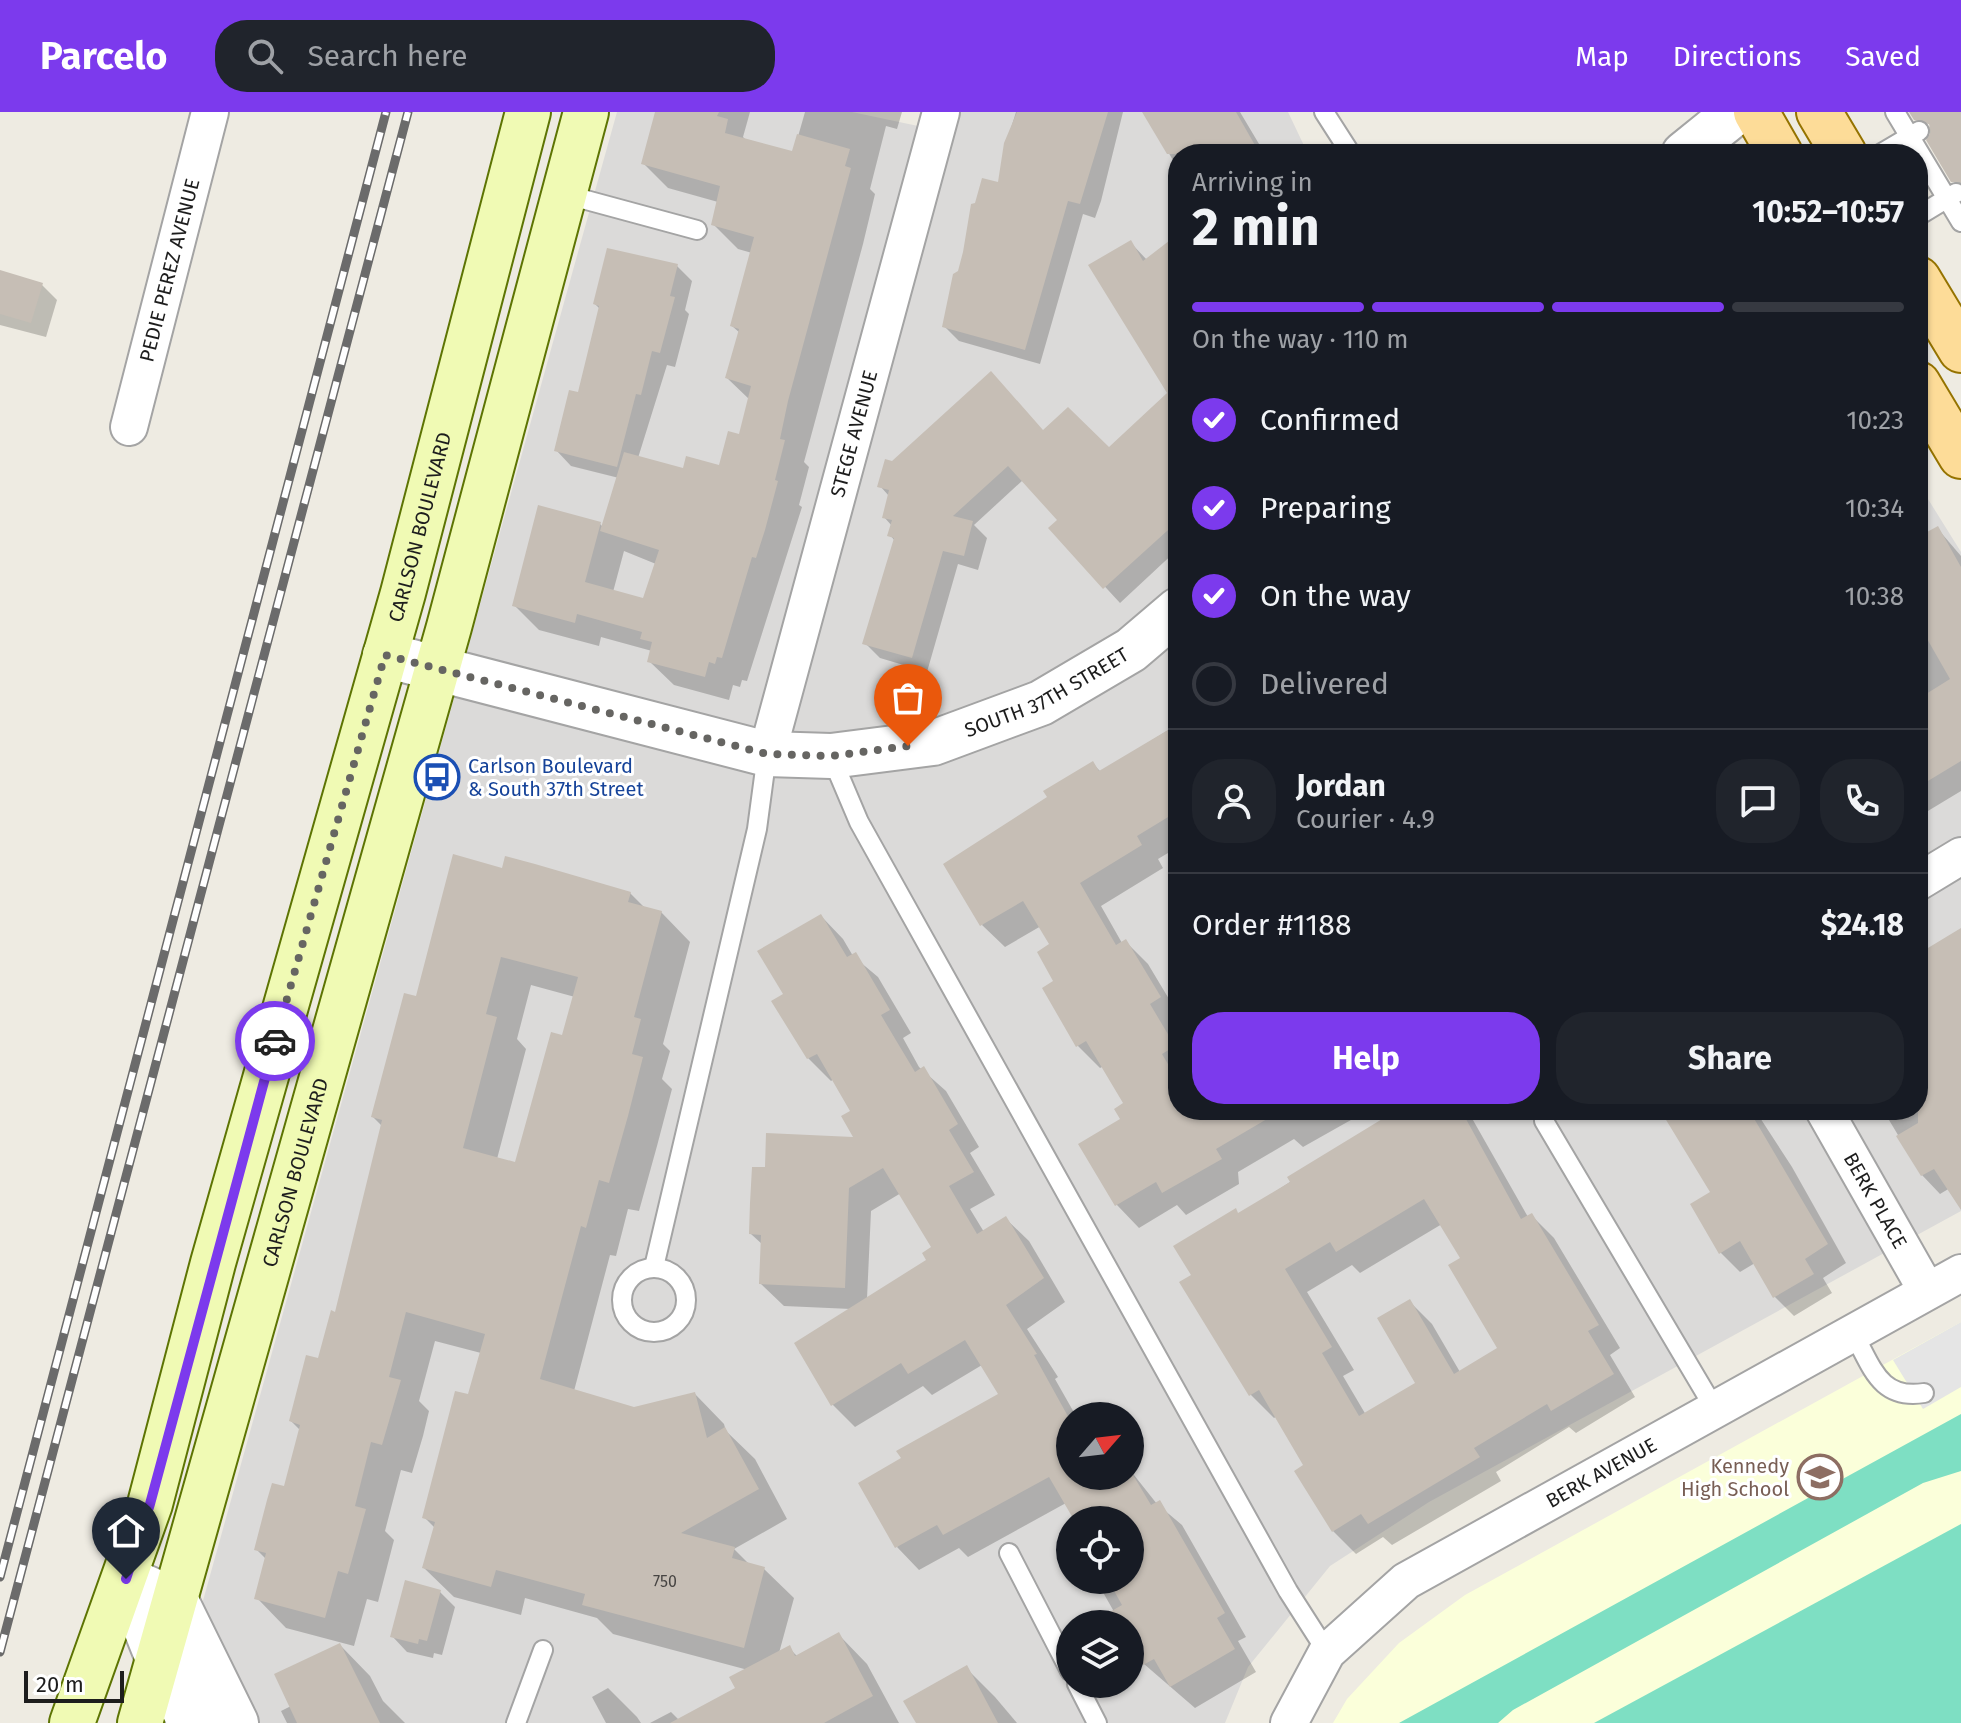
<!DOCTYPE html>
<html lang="en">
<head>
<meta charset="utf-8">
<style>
  body { margin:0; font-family:"Fira Sans",sans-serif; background:#20242c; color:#f1f3f6; height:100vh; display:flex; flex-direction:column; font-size:30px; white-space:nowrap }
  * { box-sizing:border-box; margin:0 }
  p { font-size:26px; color:#9ea1a6 }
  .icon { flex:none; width:44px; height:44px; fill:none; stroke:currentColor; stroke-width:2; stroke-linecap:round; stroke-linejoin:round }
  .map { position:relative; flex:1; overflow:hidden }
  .side { position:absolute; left:1168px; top:32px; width:760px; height:976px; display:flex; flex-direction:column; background:#171b24; border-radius:32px; box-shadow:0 2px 6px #0004 }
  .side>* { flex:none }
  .needle { width:52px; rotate:62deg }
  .controls { position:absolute; left:1056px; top:1290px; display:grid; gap:16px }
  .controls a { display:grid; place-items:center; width:88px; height:88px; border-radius:50%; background:#171b24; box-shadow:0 2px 6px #0004; font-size:40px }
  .scale { position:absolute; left:24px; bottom:20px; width:100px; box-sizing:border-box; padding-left:8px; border:4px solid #1d1d1d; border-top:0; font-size:22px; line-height:28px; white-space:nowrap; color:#1d1d1d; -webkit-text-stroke:6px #fff; paint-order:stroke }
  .pin { position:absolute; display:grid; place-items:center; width:68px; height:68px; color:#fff; margin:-82px -34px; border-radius:50% 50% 50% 0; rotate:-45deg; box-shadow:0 0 8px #0007 }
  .pin .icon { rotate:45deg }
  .courier { position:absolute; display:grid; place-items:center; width:80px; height:80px; margin:-40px; border:6px solid #7c3aed; border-radius:50%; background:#fff; color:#222; box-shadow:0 2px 10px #0007 }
  .overview em { font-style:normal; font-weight:700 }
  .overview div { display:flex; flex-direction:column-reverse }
  .overview { display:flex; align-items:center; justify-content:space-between; height:136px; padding:0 24px }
  h1 { font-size:52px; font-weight:700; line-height:60px }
  .bar { display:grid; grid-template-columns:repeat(4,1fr); gap:12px 8px; align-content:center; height:96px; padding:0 24px }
  .bar i { height:10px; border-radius:6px; background:#363941 }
  .bar .selected { background:#7c3aed }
  .bar p { grid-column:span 4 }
  .line { display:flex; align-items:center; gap:20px; padding:0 24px; border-top:2px solid #363941 }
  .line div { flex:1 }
  .round { display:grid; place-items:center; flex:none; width:84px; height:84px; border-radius:32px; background:#20242c }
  ol { padding:0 24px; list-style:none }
  li { display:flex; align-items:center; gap:24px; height:88px }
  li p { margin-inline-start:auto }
  li .icon { padding:8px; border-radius:50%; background:#7c3aed; color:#fff; stroke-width:4 }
  li:last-child { color:#9ea1a6 }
  li i { width:44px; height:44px; border:4px solid #363941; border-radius:50% }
  .primary-button { display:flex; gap:16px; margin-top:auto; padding:16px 24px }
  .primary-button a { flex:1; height:92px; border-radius:32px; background:#7c3aed; color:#fff; font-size:32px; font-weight:700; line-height:92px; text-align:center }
  .primary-button a+a { background:#20242c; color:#f1f3f6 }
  header { display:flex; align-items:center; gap:48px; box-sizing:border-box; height:112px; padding:0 40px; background:#7c3aed; color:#fff }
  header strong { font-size:38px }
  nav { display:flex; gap:44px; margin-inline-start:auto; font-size:28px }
  .search { width:560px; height:72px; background:#20242c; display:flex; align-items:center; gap:20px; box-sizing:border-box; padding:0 28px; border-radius:32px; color:#9ea1a6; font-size:30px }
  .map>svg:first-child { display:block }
  .residential { fill:#dbdad9; fill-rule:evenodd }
  .education { fill:#fbffda }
  .pitch { fill:#7edfc3 }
  .parking { fill:#e5e5e5 }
  .shadow { fill:#0003; fill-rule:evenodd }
  .building { fill:#c6beb5; fill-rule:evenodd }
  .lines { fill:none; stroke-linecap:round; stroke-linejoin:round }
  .service-casing { stroke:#a4a4a4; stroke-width:22 }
  .minor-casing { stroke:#a4a4a4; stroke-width:40 }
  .tertiary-casing { stroke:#a4a4a4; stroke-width:48 }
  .secondary-casing { stroke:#5d7403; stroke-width:48 }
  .primary-casing { stroke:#957300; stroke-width:48 }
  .service { stroke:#fff; stroke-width:18 }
  .minor { stroke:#fff; stroke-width:36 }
  .tertiary { stroke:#fff; stroke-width:44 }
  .secondary { stroke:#f0fab4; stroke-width:44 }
  .primary { stroke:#fddc98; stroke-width:44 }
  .rail-casing { stroke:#6b6b6b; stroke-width:9 }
  .rail { stroke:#fff; stroke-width:6; stroke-dasharray:18; stroke-linecap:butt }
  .done { stroke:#666562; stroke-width:8; stroke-dasharray:0 14.4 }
  .route { stroke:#7c3aed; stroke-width:10 }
  .labels { text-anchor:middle; stroke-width:6; stroke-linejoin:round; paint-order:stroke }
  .number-label { font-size:16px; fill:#474543 }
  .street-label { font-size:20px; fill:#1d1d1d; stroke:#fff }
  .transit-label { font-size:20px; fill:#164399; stroke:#fff; text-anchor:start }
  .education-label { font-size:20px; fill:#785e54; stroke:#fff; text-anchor:end }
</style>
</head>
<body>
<header>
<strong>Parcelo</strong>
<div class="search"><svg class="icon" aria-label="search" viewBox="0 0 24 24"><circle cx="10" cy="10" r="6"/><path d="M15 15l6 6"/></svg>Search here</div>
<nav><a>Map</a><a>Directions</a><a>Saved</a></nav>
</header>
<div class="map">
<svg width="1961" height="1611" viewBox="0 0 1961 1611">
  <rect width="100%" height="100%" fill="#eeebe2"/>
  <path class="residential" d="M617 0H852L918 14 921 0H1288L1308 42H1178V998H1918V371L1961 440V1099L1429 1390 1330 1454 1248 1555 1225 1611H169ZM1070 1304H1130V1364H1070ZM1070 1408H1130V1468H1070ZM1070 1512H1130V1572H1070Z"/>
  <polygon class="education" points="1961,1210 1961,1611 1333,1611 1347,1587 1399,1531 1465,1483"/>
  <g class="pitch">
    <polygon points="1961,1302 1961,1359 1923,1371 1513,1598 1498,1611 1399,1611"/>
    <polygon points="1961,1412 1961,1611 1594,1611"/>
  </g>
  <polygon class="parking" points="1961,1210 1961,1275 1923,1297 1893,1248"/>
  <g class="shadow">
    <path d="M657 0H750L743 25 747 29 793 42 805 0H902L897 17 886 14 870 77 875 82 863 132 804 350 809 355 799 393 802 395 747 569 742 568 740 575 733 573 729 588 674 573 649 549 652 539 601 525 599 534 539 518 514 493 600 412 603 415 619 366 571 354 556 338 580 282 600 197 595 192 677 154 692 169 685 198 689 202 675 255 667 253 638 346 685 358 721 356 741 324 750 288 727 266 740 221 732 214 752 141 738 137 713 112 718 90 668 76 643 51ZM624 439 656 452 644 488 613 480Z"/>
    <polygon points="1016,0 1123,0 1101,89 1095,106 1083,102 1040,252 959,229 944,214 960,160 1000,73 1006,32"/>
    <polygon points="1145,0 1240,0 1265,42 1178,42 1178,57"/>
    <polygon points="1911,0 1961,0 1961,77 1953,69 1931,23 1921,12 1938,17 1923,9 1920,11"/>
    <polygon points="1178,126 1178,417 1169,424 1178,437 1120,491 1051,416 1059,408 1023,368 974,413 987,426 978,458 958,452 927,560 880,546 865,531 895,429 890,423 892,414 884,405 889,384 880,374 893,352 1044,319 1109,338 1169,282 1131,131 1147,148"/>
    <polygon points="0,160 42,173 57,188 46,225 0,213"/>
    <polygon points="1937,416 1961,444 1961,679 1918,705 1918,427"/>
    <polygon points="1178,612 1178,735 1158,747 1163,756 1101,794 1122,831 1126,830 1148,852 1178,902 1178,911 1171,915 1178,927 1178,998 1355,998 1358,1004 1303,1035 1294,1027 1238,1060 1239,1072 1186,1103 1177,1093 1139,1116 1117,1093 1081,1033 1123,1008 1126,992 1104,954 1100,956 1078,934 1056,870 1052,833 1041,814 1005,835 982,813 1050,686 1093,652 1101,660"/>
    <polygon points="1918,706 1926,720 1918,725"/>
    <path d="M504 758 630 781 645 796 661 800 690 830 663 932 670 939 662 967 672 977 657 1034 639 1099 628 1097 616 1144 610 1143 574 1279 634 1297 695 1282 724 1312 726 1319 755 1347 787 1407 734 1437 750 1453 764 1457 794 1486 779 1541 789 1536 798 1545 839 1523 867 1552 899 1611H650L671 1600 679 1608 738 1577 748 1558 613 1522 597 1506 525 1486 521 1503 454 1485 424 1456 435 1416 425 1406 470 1285 481 1241 435 1229 419 1289 429 1299 423 1324 412 1361 401 1358 385 1419 394 1428 378 1490 367 1487 354 1534 286 1516 257 1486 267 1448 256 1437 286 1376 301 1319 291 1309 319 1249 336 1202 383 1015 373 1005 417 886ZM531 873 575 885 564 926 516 1052 497 1047 526 937 517 927Z"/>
    <path d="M821 804 843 827 853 844 878 865 911 921 903 926 919 955 946 979 979 1035 970 1041 995 1083 970 1097 984 1120 1006 1107 1029 1129 1065 1190 1027 1217 1058 1265 1055 1267 1076 1304H1070V1364H1130V1358L1157 1392 1182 1413 1246 1525 1238 1529 1256 1560 1195 1596 1144 1552 1130 1527V1512H1121L1096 1468H1130V1408H1076L1066 1391 968 1445 959 1436 919 1458 897 1435 1000 1283 982 1253 932 1283 923 1274 855 1315 832 1292 851 1197 784 1194 761 1172 763 1133 751 1122 767 1057 856 1027 852 999 834 967 831 969 808 946 785 883ZM901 1081 934 1136 928 1148 867 1187 871 1099Z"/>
    <polygon points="1961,817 1961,1087 1950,1076 1940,1082 1922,1063 1883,998 1918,998 1918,843"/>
    <path d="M1401 998 1469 1001 1528 1105 1531 1103 1554 1126 1620 1236 1610 1243 1635 1285 1576 1321 1569 1315 1496 1360 1501 1369 1392 1433 1383 1425 1356 1442 1333 1419 1306 1353 1277 1304 1274 1306 1251 1283 1193 1164 1239 1103ZM1442 1112 1463 1146 1500 1237 1460 1260 1432 1212 1409 1189 1417 1271 1366 1303 1343 1264 1354 1258 1307 1180 1352 1153 1360 1161Z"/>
    <polygon points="1622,998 1646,998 1631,1007"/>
    <polygon points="1662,998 1755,998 1792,1055 1846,1151 1823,1166 1832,1181 1794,1204 1774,1184 1755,1151 1740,1160 1720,1140 1713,1081"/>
    <polygon points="440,1480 455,1495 442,1543 434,1541 433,1546 407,1540 392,1524"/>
    <polygon points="340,1533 370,1564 383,1589 405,1611 287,1611 281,1599 291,1594"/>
    <polygon points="966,1556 995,1585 1017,1611 918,1611"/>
    <polygon points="608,1576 637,1605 641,1611 606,1611 592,1585"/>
  </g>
  <g class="building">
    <polygon points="655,0 719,0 717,4 728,7 725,21 792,39 797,22 850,37 845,54 851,56 788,289 780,327 785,328 775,368 778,369 765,418 756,446 752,445 722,546 717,545 715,552 709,550 705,565 647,550 652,530 640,527 642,520 577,502 575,511 512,494 538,393 601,410 585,470 643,486 659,438 600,419 624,340 683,356 686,344 719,353 728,319 739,322 751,274 725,266 739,217 730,214 754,125 711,113 720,74 641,52"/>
    <polygon points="1017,0 1108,0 1080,92 1068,89 1025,238 942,215 953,162 958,159 963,140 971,92 975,91 982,66 998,70 1004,31"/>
    <polygon points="1142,0 1236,0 1260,42 1167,42"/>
    <polygon points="1909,0 1961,0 1961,70 1951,70 1926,28 1931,20 1929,12 1914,8"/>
    <polygon points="1178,122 1178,409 1103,477 1048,416 1057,408 1008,354 953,404 973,409 964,444 943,439 912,546 862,532 894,426 887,424 892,408 882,406 889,378 877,375 885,347 892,349 991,259 1043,318 1068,295 1109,335 1167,281 1088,153 1131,128 1143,149"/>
    <polygon points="607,136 678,152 670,184 675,185 660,241 652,239 641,283 636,282 617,355 554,339 569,278 578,280 599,194 593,192"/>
    <polygon points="0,158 43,171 31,211 0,202"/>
    <polygon points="1938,414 1961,455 1961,649 1918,675 1918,587 1950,567 1918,511 1918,425"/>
    <polygon points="1178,612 1178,699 1137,724 1142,733 1080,771 1116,833 1126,827 1161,885 1150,892 1175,934 1162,942 1178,969 1178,998 1282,998 1216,1037 1222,1047 1162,1081 1156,1070 1115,1094 1078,1032 1120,1007 1114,997 1123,991 1086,929 1076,935 1042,876 1053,869 1037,840 1049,832 1023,789 980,814 943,752 1047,685 1043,679 1093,649 1099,659"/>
    <path d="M453 742 502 756 505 744 535 752 631 780 628 790 662 799 634 905 641 907 632 942 643 945 628 1004 609 1071 599 1068 586 1116 581 1114 540 1267 634 1295 695 1280 707 1326 725 1315 759 1377 681 1421 735 1435 732 1446 765 1455 744 1536 582 1493 585 1482 496 1458 491 1475 422 1456 435 1410 422 1406 448 1306 455 1279 468 1282 485 1222 406 1200 389 1265 401 1268 382 1333 371 1330 355 1394 366 1397 348 1462 338 1459 325 1506 254 1487 266 1441 254 1438 267 1388 272 1371 284 1374 300 1313 289 1309 306 1243 318 1246 331 1198 335 1200 382 1008 371 1005 404 881 416 884ZM501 845 578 865 562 923 551 920 515 1050 463 1036 497 905 486 902Z"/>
    <polygon points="821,802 847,845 856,840 890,898 881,903 897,930 915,960 924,954 958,1012 949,1018 974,1060 949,1074 977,1122 1006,1104 1044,1166 1006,1193 1037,1242 1034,1243 1070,1308 1070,1364 1130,1364 1130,1358 1151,1393 1160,1388 1225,1501 1217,1506 1235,1537 1170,1575 1154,1547 1143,1553 1130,1531 1130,1512 1089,1512 1122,1493 1108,1468 1130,1468 1130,1408 1074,1408 1049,1365 943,1423 937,1413 895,1436 858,1371 901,1346 896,1339 998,1282 965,1228 908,1262 901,1251 831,1294 794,1231 926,1148 922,1141 931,1135 883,1056 849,1076 845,1176 759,1172 761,1123 749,1122 750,1091 752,1055 765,1055 766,1021 853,1025 841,1004 850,999 817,942 807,947 771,889 783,882 757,839"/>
    <polygon points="1961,816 1961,1098 1934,1057 1921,1064 1896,1024 1918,1011 1918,842"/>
    <path d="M1397 998H1461L1521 1107 1532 1101 1599 1213 1588 1219 1614 1262 1551 1299 1547 1292 1474 1336 1480 1345 1368 1412 1361 1402 1332 1420 1294 1359 1303 1353 1259 1278 1249 1284 1179 1170 1191 1163 1173 1134 1236 1096 1238 1101 1290 1070 1287 1065ZM1424 1087 1460 1146 1448 1153 1497 1236 1454 1262 1410 1187 1377 1206 1415 1271 1359 1304 1322 1241 1332 1235 1285 1157 1330 1130 1336 1140Z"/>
    <polygon points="1660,998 1749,998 1828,1132 1805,1147 1814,1162 1773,1186 1740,1129 1719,1142 1690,1092 1710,1080"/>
    <polygon points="405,1468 441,1478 427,1529 419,1527 418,1532 390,1525"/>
    <polygon points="839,1520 873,1584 824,1611 670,1611 735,1576 729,1565 790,1533 795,1544"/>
    <polygon points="340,1531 380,1611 297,1611 274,1562"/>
    <polygon points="967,1553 998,1611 916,1611 903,1589"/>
  </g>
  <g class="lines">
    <g class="service-casing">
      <g id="service">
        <polyline points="1324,0 1351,42"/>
        <polyline points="1895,0 1961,110"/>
        <polyline points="1880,42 1919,19"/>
        <polyline points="564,82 697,118"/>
        <polyline points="1918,104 1956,81"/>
        <polyline points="831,644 859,710 1288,1479 1327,1540"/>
        <polyline points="1544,1009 1716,1299"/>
        <polyline points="654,1155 757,717 767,642"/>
        <circle cx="654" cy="1188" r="32"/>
        <path d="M1853 1221C1872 1254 1879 1288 1924 1281"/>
        <polyline points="1009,1441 1070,1559"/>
        <polyline points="1077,1572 1097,1611"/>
        <polyline points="516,1611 543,1538"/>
      </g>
    </g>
    <g class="minor-casing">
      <g id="minor">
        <path id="s1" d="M129 315 210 0"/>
        <path id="s2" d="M767 642 941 0"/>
        <polyline points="1918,770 1961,744"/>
        <path id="s3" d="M1824 998 1927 1179"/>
        <path id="s4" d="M1289 1611 1327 1540 1406 1469 1961 1161"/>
      </g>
    </g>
    <g class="tertiary-casing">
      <g id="tertiary">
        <polyline points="1684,42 1736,0"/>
        <path id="s5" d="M385 543 767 642 831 644 933 631 1041 591 1131 538 1178 498"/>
        <polyline points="126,1467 176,1489 236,1611"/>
        <polyline points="126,1467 159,1549 191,1611"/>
      </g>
    </g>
    <g class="secondary-casing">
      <g id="secondary">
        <path id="s6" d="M72 1611 150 1392 213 1151 403 481 528 0"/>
        <path id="s7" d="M140 1611 449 515 586 0"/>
      </g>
    </g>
    <g class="primary-casing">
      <g id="primary">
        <polyline points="1756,0 1780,42"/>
        <polyline points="1819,0 1844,42"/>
        <polyline points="1918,167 1961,238"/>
        <polyline points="1918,272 1961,344"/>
      </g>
    </g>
    <use href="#service" class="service"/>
    <use href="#minor" class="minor"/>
    <use href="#tertiary" class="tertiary"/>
    <use href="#secondary" class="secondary"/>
    <use href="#primary" class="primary"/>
    <g class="rail-casing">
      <g id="rail">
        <polyline points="0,1465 386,0"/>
        <polyline points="0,1540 408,0"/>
      </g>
    </g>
    <use href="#rail" class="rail"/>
  </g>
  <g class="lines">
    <polyline class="done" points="275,929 385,543 767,642 831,644 908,634"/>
    <polyline class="route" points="126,1467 150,1392 275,929"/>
  </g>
  <defs>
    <g id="bus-ring" transform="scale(2.3)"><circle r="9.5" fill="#fff" stroke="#1a4fb4" stroke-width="1.5"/><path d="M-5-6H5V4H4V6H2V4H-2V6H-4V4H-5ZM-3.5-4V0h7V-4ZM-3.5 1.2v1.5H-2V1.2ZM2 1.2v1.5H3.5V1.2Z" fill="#1a4fb4"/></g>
    <g id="school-ring" transform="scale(2.3)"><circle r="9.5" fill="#fff" stroke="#8d6e63" stroke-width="1.5"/><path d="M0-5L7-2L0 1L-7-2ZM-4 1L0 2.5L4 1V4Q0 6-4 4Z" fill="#8d6e63"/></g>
  </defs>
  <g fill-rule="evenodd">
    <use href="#bus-ring" x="437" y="665"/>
    <use href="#school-ring" x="1820" y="1365"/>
  </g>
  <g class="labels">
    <g class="number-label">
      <text x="665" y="1475">750</text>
    </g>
    <g class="street-label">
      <text dy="7" stroke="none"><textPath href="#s1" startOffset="162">PEDIE PEREZ AVENUE</textPath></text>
      <text dy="7" stroke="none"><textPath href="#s2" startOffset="332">STEGE AVENUE</textPath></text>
      <text dy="7" stroke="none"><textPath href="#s6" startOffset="1246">CARLSON BOULEVARD</textPath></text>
      <text dy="7" stroke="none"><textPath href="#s5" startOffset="686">SOUTH 37TH STREET</textPath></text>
      <text dy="7" stroke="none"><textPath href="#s7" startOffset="572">CARLSON BOULEVARD</textPath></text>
      <text dy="7" stroke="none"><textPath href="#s3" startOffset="104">BERK PLACE</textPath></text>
      <text dy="7" stroke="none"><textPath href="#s4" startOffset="410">BERK AVENUE</textPath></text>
    </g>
    <g class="transit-label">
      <text x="468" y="661">Carlson Boulevard<tspan x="468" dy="23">&amp; South 37th Street</tspan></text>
    </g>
    <g class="education-label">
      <text x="1789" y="1361">Kennedy<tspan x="1789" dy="23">High School</tspan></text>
    </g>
  </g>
</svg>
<div class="controls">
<a><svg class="needle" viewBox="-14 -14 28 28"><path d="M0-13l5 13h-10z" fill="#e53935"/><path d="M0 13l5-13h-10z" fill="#9ea1a6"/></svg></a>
<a><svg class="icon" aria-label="locate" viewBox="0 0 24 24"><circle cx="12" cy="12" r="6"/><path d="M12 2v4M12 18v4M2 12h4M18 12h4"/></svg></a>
<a><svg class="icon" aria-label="layers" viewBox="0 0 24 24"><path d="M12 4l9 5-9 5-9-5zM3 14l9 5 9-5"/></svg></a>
</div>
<div class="scale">20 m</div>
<div class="pin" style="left:908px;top:634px;background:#ea580c"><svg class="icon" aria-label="bag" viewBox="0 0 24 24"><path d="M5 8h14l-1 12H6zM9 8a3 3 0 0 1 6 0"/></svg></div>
<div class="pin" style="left:126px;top:1467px;background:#1f2937"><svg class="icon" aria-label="home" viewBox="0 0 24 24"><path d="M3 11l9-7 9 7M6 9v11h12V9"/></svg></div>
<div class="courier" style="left:275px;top:929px"><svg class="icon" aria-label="car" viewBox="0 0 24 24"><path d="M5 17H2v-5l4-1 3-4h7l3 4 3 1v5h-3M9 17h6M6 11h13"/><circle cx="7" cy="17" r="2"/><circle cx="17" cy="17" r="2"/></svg></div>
<section class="side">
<div class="overview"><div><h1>2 min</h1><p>Arriving in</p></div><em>10:52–10:57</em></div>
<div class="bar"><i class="selected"></i><i class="selected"></i><i class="selected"></i><i></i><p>On the way · 110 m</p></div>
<ol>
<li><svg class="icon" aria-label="check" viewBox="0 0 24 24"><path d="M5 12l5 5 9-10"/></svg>Confirmed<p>10:23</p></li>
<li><svg class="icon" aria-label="check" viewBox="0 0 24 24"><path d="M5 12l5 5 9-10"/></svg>Preparing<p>10:34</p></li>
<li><svg class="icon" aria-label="check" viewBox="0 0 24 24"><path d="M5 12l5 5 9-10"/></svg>On the way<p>10:38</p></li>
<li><i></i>Delivered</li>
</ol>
<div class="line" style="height:144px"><a class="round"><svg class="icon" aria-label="person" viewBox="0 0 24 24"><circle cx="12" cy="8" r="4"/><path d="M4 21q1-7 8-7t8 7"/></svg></a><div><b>Jordan</b><p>Courier · 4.9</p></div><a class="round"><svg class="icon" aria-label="chat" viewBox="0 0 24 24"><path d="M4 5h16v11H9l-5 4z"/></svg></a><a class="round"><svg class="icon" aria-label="phone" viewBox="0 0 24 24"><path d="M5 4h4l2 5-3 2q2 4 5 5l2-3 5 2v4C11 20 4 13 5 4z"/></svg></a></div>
<div class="line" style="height:104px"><div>Order #1188</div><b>$24.18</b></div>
<div class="primary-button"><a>Help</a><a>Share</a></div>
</section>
</div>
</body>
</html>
